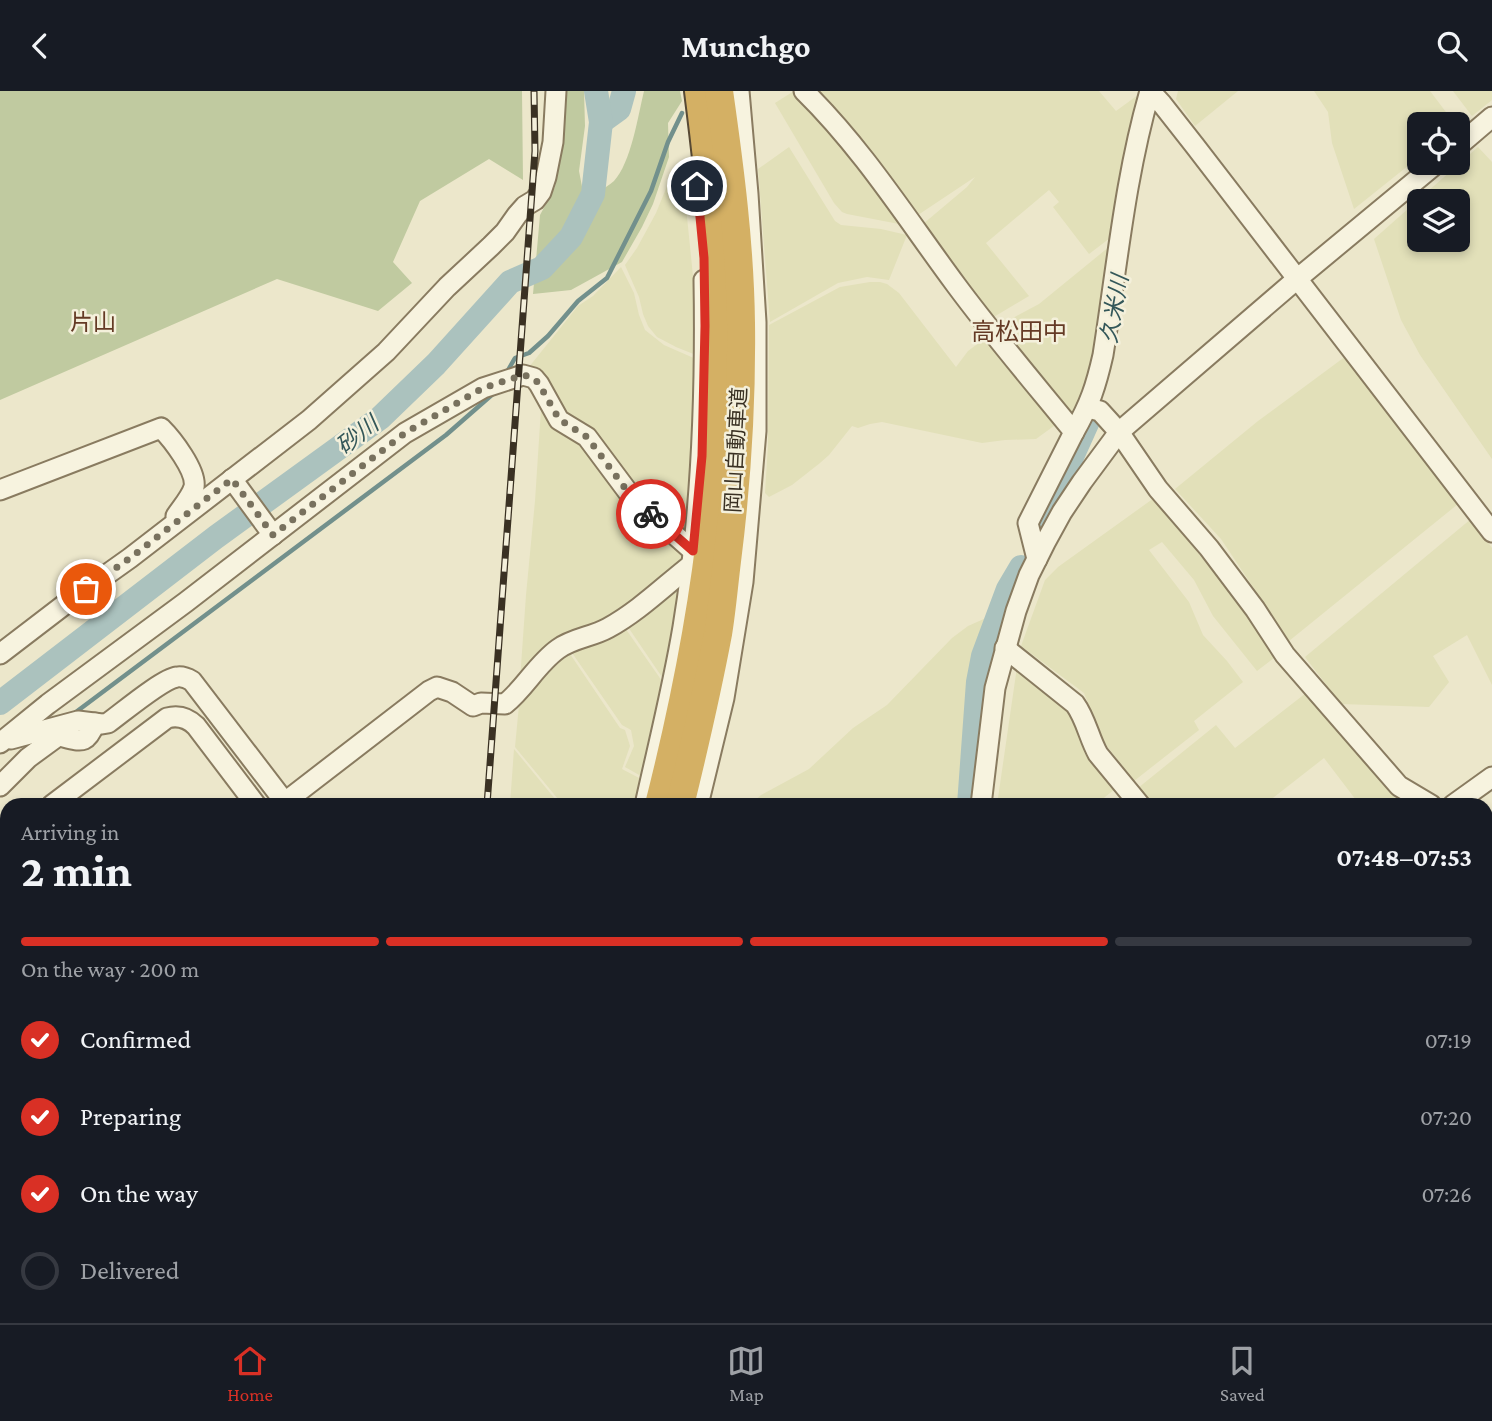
<!DOCTYPE html>
<html lang="en">
<head>
<meta charset="utf-8">
<style>
  body { margin:0; font-family:"Crimson Pro","Noto Sans JP",serif; background:#242831; color:#f1f3f6; height:100vh; display:flex; flex-direction:column; font-size:26px; white-space:nowrap }
  * { box-sizing:border-box; margin:0 }
  p { font-size:23px; color:#9ea1a6 }
  .icon { flex:none; width:38px; height:38px; fill:none; stroke:currentColor; stroke-width:2; stroke-linecap:round; stroke-linejoin:round }
  .map { position:relative; flex:1; overflow:hidden }
  .sheet { position:absolute; left:0px; top:707px; width:1493px; height:525px; display:flex; flex-direction:column; background:#171b24; border-radius:21px 21px 0 0; box-shadow:0 4px 10px #0003 }
  .sheet>* { flex:none }
  .controls { position:absolute; left:1407px; top:21px; display:grid; gap:14px }
  .controls a { display:grid; place-items:center; width:63px; height:63px; border-radius:10px; background:#171b24; box-shadow:0 4px 10px #0003; font-size:35px }
  .pin { position:absolute; display:grid; place-items:center; width:60px; height:60px; color:#fff; margin:-30px; border:4px solid #fff; border-radius:50%; box-shadow:0 2px 7px #0007 }
  .courier { position:absolute; display:grid; place-items:center; width:70px; height:70px; margin:-35px; border:5px solid #d93025; border-radius:50%; background:#fff; color:#222; box-shadow:0 2px 9px #0007 }
  .head em { font-style:normal; font-weight:700 }
  .head div { display:flex; flex-direction:column-reverse }
  .head { display:flex; align-items:center; justify-content:space-between; height:119px; padding:0 21px }
  h1 { font-size:46px; font-weight:700; line-height:52px }
  .bar { display:grid; grid-template-columns:repeat(4,1fr); gap:10px 7px; align-content:center; height:84px; padding:0 21px }
  .bar i { height:9px; border-radius:5px; background:#363941 }
  .bar .current { background:#d93025 }
  .bar p { grid-column:span 4 }
  ol { padding:0 21px; list-style:none }
  li { display:flex; align-items:center; gap:21px; height:77px }
  li p { margin-inline-start:auto }
  li .icon { padding:7px; border-radius:50%; background:#d93025; color:#fff; stroke-width:4 }
  li:last-child { color:#9ea1a6 }
  li i { width:38px; height:38px; border:4px solid #363941; border-radius:50% }
  header { display:flex; justify-content:space-between; align-items:center; height:91px; padding:0 21px; background:#171b24; font-size:32px; font-weight:700 }
  .dock { display:flex; justify-content:space-around; align-items:center; height:98px; border-top:2px solid #363941; background:#171b24; font-size:19px; color:#9ea1a6 }
  .dock a { display:grid; justify-items:center; gap:4px }
  .dock .current { color:#d93025 }
  .map>svg:first-child { display:block }
  .farmland { fill:#e2e0b9; fill-rule:evenodd }
  .green { fill:#c0caa0 }
  .lines { fill:none; stroke-linecap:round; stroke-linejoin:round }
  .stream { stroke:#72908c; stroke-width:4.5 }
  .river { stroke:#abc2be; stroke-width:24 }
  .minor-casing { stroke:#897b60; stroke-width:23 }
  .highway-casing { stroke:#574934; stroke-width:32 }
  .minor { stroke:#f7f3df; stroke-width:19 }
  .highway { stroke:#d4b064; stroke-width:28 }
  .rail-casing { stroke:#3a3123; stroke-width:7 }
  .rail { stroke:#f4f0db; stroke-width:4.5; stroke-dasharray:13; stroke-linecap:butt }
  .highway-bridge-casing { stroke:#574934; stroke-width:32; stroke-linecap:butt }
  .highway-bridge { stroke:#d4b064; stroke-width:28 }
  .done { stroke:#78715e; stroke-width:7; stroke-dasharray:0 12.6 }
  .route { stroke:#d93025; stroke-width:9 }
  .labels { text-anchor:middle; stroke-width:5; stroke-linejoin:round; paint-order:stroke }
  .street-label { font-size:21px; fill:#3a3123; stroke:#f4f0db }
  .water-label { font-size:23px; font-style:italic; fill:#335759; stroke:#f4f0db }
  .neighbourhood-label { font-size:23px; fill:#643a25; stroke:#f4f0db }
  .quarter-label { font-size:24px; fill:#643a25; stroke:#f4f0db }
</style>
</head>
<body>
<header><svg class="icon" aria-label="back" viewBox="0 0 24 24"><path d="M15 5l-7 7 7 7"/></svg>Munchgo<svg class="icon" aria-label="search" viewBox="0 0 24 24"><circle cx="10" cy="10" r="6"/><path d="M15 15l6 6"/></svg></header>
<div class="map">
<svg width="1492" height="1232" viewBox="0 0 1492 1232">
  <rect width="100%" height="100%" fill="#ece7cb"/>
  <g class="farmland">
    <polygon points="794,0 827,32 902,128 899,133 847,123 842,121 834,112 775,12"/>
    <polygon points="819,0 1099,0 1116,20 1142,1 1114,144 1089,163 1053,116 1059,111 1049,99 986,152 1029,205 992,227 923,133 967,96 975,86 918,124 852,37"/>
    <polygon points="1178,0 1238,0 1195,35 1176,8"/>
    <polygon points="1314,0 1430,0 1455,33 1419,33 1419,66 1354,118 1332,52 1328,21"/>
    <polygon points="1453,0 1492,0 1492,9 1472,25"/>
    <polygon points="789,56 835,130 841,134 881,138 907,144 889,189 867,186 838,192 770,231 758,78"/>
    <path d="M1478 56 1492 71V368L1420 264 1401 229 1374 148ZM1419 110H1458V149H1419Z"/>
    <polygon points="672,83 686,116 694,195 696,264 676,256 657,246 648,235 643,223 639,206 625,174 637,157 656,122"/>
    <polygon points="1115,151 1095,281 1073,327 1005,239 1007,230 1039,213"/>
    <polygon points="621,176 634,202 639,224 645,239 664,254 696,268 694,344 686,439 678,441 631,399 579,330 565,327 529,276 578,215 593,205"/>
    <polygon points="870,191 880,191 887,193 899,202 956,276 968,260 980,251 989,246 1058,332 1036,348 1005,349 982,352 882,331 870,333 858,337 852,335 829,364 820,372 792,394 769,406 765,402 768,354 769,234 840,196"/>
    <polygon points="1346,265 1458,413 1289,550 1221,448 1175,398 1258,330"/>
    <polygon points="541,318 558,333 583,347 684,459 680,472 650,503 520,589 526,504 535,410"/>
    <polygon points="1154,407 1279,563 1257,580 1213,525 1194,489 1162,451 1149,459 1189,511 1203,544 1227,570 1243,591 1194,630 1199,639 1134,690 1103,650 1084,602 1021,555 1045,489 1058,476"/>
    <polygon points="1471,428 1492,457 1492,594 1467,544 1433,565 1449,591 1429,616 1341,613 1305,566"/>
    <polygon points="680,486 677,521 664,589 626,533"/>
    <polygon points="986,527 977,550 970,584 963,669 965,671 962,714 750,714 761,704 809,678 853,637 887,614 952,547 968,535"/>
    <polygon points="623,534 664,593 641,685 625,676 634,655 631,639 622,634 568,556"/>
    <polygon points="566,557 620,637 625,639 630,655 622,678 641,688 633,714 563,714 515,656 519,614"/>
    <polygon points="1017,576 1070,621 1085,663 1115,698 1095,714 997,714"/>
    <polygon points="1306,602 1394,705 1408,711 1404,714 1350,714 1356,709 1324,667 1264,714 1151,714 1138,697 1216,634 1235,657"/>
    <polygon points="514,658 560,714 510,714"/>
    <polygon points="1492,1025 1492,1116 1486,1121 1486,1029"/>
    <polygon points="1486,1178 1492,1187 1492,1232 1359,1232 1368,1225 1486,1225"/>
    <polygon points="1250,1225 1350,1225 1341,1232 1241,1232"/>
  </g>
  <g class="green">
    <polygon points="0,0 522,0 523,89 489,68 420,110 393,171 412,192 378,220 277,188 0,309"/>
    <path d="M564 0H584L585 35 579 80 584 106C595 102 605 98 614 90 631 72 638 25 644 0H680L682 10 668 32 669 66 653 113 642 136 622 171 571 199 533 203 540 124 555 96 564 40Z"/>
  </g>
  <g class="lines">
    <g class="stream">
      <polyline points="507,281 515,267 529,262 548,245 578,210 607,187 651,100 668,51 682,22"/>
      <polyline points="72,624 446,344 494,302"/>
      <polyline points="1486,1124 1492,1119"/>
      <polyline points="673,1225 683,1232"/>
      <polyline points="628,1232 637,1225"/>
      <polyline points="1345,1232 1354,1225"/>
    </g>
    <g class="river">
      <polyline points="601,31 619,18 624,0"/>
      <polyline points="1044,428 1089,328"/>
      <polyline points="0,612 216,446 380,327 436,273 510,191 542,177 571,146 593,103 601,31 596,0"/>
      <polyline points="969,714 978,591 983,565 1008,498 1021,476"/>
      <polyline points="1486,986 1492,981"/>
      <polyline points="975,1225 976,1232"/>
      <polyline points="1173,1232 1182,1225"/>
    </g>
    <g class="minor-casing">
      <g id="minor">
        <path d="M804 0C863 58 907 128 956 194 993 244 1034 292 1074 341L1028 432 1037 468"/>
        <polyline points="1458,55 1492,26"/>
        <polyline points="1088,317 1100,320 1119,341 1158,398 1209,457 1255,518 1285,564 1399,695 1431,714"/>
        <path d="M1074 341C1090 313 1096 295 1103 264 1117 176 1125 86 1150 0L1162 13 1195 55 1492 441"/>
        <polyline points="232,388 273,444"/>
        <path d="M0 399 161 337C172 348 197 380 194 396 191 406 182 416 176 425"/>
        <path d="M1005 557 1075 613C1086 628 1089 647 1098 663L1140 714"/>
        <polyline points="0,563 64,514 130,467 309,329 386,261 447,196 491,155 505,141 517,124 525,115 535,109 541,101 546,86 553,51 556,0"/>
        <path d="M11 648 78 630 102 633 108 632C122 622 162 588 177 586 183 585 187 587 192 590L287 714"/>
        <polyline points="0,652 48,613 186,511 405,342 483,297 523,284 534,287 539,293 559,329 587,346 631,405 693,460"/>
        <path d="M0 695 28 667 58 645C80 649 86 656 95 632"/>
        <path d="M285 711 429 600 437 596 452 601 473 615 481 612 505 613C525 597 537 573 558 558 573 547 592 546 608 537 639 520 664 495 691 474"/>
        <path d="M52 714 167 627C178 624 188 627 196 635L256 714"/>
        <path d="M645 714C658 655 673 596 683 536 702 421 706 305 704 189"/>
        <polyline points="698,714 724,607 743,491 756,340 756,231 748,103 739,0"/>
        <polyline points="981,714 995,597 1016,520 1029,484 1045,452 1062,421 1082,391 1119,341 1297,188 1437,72"/>
        <polyline points="1453,714 1492,686"/>
        <polyline points="0,754 7,748"/>
        <polyline points="0,774 7,784"/>
        <polyline points="1486,806 1492,816"/>
        <polyline points="0,873 7,882"/>
        <polyline points="1486,949 1492,939"/>
        <polyline points="1486,1007 1492,1001"/>
        <polyline points="272,1225 277,1232"/>
        <polyline points="853,1225 857,1232"/>
        <polyline points="986,1225 987,1232"/>
        <polyline points="324,1232 336,1225"/>
        <polyline points="352,1232 372,1225"/>
        <polyline points="696,1232 696,1230 701,1225"/>
        <polyline points="832,1232 841,1225"/>
        <polyline points="1145,1232 1154,1225"/>
        <polyline points="1204,1232 1213,1225"/>
      </g>
    </g>
    <g class="highway-casing">
      <g id="highway">
        <path d="M659 714C691 588 715 458 720 327 723 218 713 109 699 0"/>
        <path d="M680 714C694 657 707 601 718 543 722 519 724 494 727 470 737 391 742 311 741 232 740 154 730 77 719 0"/>
        <polyline points="424,1232 429,1225"/>
      </g>
    </g>
    <use href="#minor" class="minor"/>
    <use href="#highway" class="highway"/>
    <g class="rail-casing">
      <g id="rail">
        <polyline points="487,714 535,60 534,0"/>
        <polyline points="452,1232 453,1225"/>
      </g>
    </g>
    <use href="#rail" class="rail"/>
    <g class="highway-bridge-casing">
      <polyline id="highway-bridge" points="449,1232 453,1225"/>
    </g>
    <use href="#highway-bridge" class="highway-bridge"/>
  </g>
  <g class="lines">
    <polyline class="done" points="86,498 130,467 232,388 273,444 405,342 483,297 523,284 534,287 539,293 559,328 587,346 631,405 651,423"/>
    <polyline class="route" points="651,423 693,460 702,365 705,235 704,167 697,95"/>
  </g>
  <g class="labels">
    <g class="street-label">
      <text transform="translate(736 359) rotate(-87)" y="7">岡山自動車道</text>
    </g>
    <g class="water-label">
      <text transform="translate(1114 218) rotate(-80)" y="8">久米川</text>
      <text transform="translate(357 344) rotate(-38)" y="8">砂川</text>
    </g>
    <g class="neighbourhood-label">
      <text x="93" y="239">片山</text>
    </g>
    <g class="quarter-label">
      <text x="1019" y="249">高松田中</text>
    </g>
  </g>
</svg>
<div class="controls">
<a><svg class="icon" aria-label="locate" viewBox="0 0 24 24"><circle cx="12" cy="12" r="6"/><path d="M12 2v4M12 18v4M2 12h4M18 12h4"/></svg></a>
<a><svg class="icon" aria-label="layers" viewBox="0 0 24 24"><path d="M12 4l9 5-9 5-9-5zM3 14l9 5 9-5"/></svg></a>
</div>
<div class="pin" style="left:86px;top:498px;background:#ea580c"><svg class="icon" aria-label="bag" viewBox="0 0 24 24"><path d="M5 8h14l-1 12H6zM9 8a3 3 0 0 1 6 0"/></svg></div>
<div class="pin" style="left:697px;top:95px;background:#1f2937"><svg class="icon" aria-label="home" viewBox="0 0 24 24"><path d="M3 11l9-7 9 7M6 9v11h12V9"/></svg></div>
<div class="courier" style="left:651px;top:423px"><svg class="icon" aria-label="bike" viewBox="0 0 24 24"><circle cx="6" cy="16" r="4"/><circle cx="18" cy="16" r="4"/><path d="M6 16l4-8h5l3 8M10 8l3 8H6M13 5h3"/></svg></div>
<section class="sheet">
<div class="head"><div><h1>2 min</h1><p>Arriving in</p></div><em>07:48–07:53</em></div>
<div class="bar"><i class="current"></i><i class="current"></i><i class="current"></i><i></i><p>On the way · 200 m</p></div>
<ol>
<li><svg class="icon" aria-label="check" viewBox="0 0 24 24"><path d="M5 12l5 5 9-10"/></svg>Confirmed<p>07:19</p></li>
<li><svg class="icon" aria-label="check" viewBox="0 0 24 24"><path d="M5 12l5 5 9-10"/></svg>Preparing<p>07:20</p></li>
<li><svg class="icon" aria-label="check" viewBox="0 0 24 24"><path d="M5 12l5 5 9-10"/></svg>On the way<p>07:26</p></li>
<li><i></i>Delivered</li>
</ol>
</section>
</div>
<nav class="dock">
<a class="current"><svg class="icon" aria-label="home" viewBox="0 0 24 24"><path d="M3 11l9-7 9 7M6 9v11h12V9"/></svg>Home</a>
<a><svg class="icon" aria-label="map" viewBox="0 0 24 24"><path d="M3 6l6-2 6 2 6-2v14l-6 2-6-2-6 2zM9 4v14M15 6v14"/></svg>Map</a>
<a><svg class="icon" aria-label="saved" viewBox="0 0 24 24"><path d="M7 4h10v16l-5-4-5 4z"/></svg>Saved</a>
</nav>
</body>
</html>
